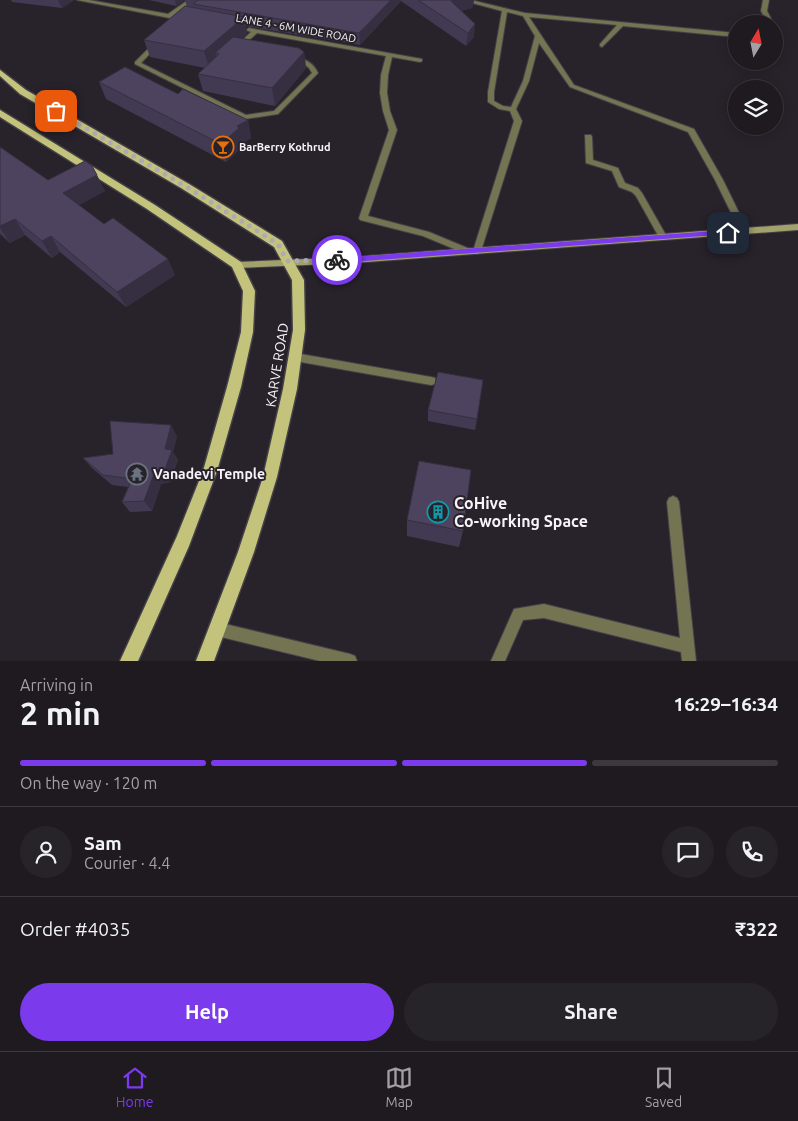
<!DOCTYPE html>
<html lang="en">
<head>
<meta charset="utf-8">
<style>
  body { margin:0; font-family:Ubuntu,sans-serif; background:#262329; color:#f1f3f6; height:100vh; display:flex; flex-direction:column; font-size:19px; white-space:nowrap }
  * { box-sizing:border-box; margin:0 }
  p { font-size:16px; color:#a1a1a5 }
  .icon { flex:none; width:28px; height:28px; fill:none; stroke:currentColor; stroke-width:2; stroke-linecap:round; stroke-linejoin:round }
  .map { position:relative; height:661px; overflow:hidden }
  .side { display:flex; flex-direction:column; background:#1e1a20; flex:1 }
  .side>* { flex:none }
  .needle { width:32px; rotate:10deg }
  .tools { position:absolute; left:728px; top:15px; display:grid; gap:10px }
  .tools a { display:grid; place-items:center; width:55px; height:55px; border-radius:50%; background:#1e1a20; box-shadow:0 2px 12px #0003,0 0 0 1px #3c383e; font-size:25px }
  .pin { position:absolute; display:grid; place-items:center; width:42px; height:42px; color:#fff; margin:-21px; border-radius:10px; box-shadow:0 2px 8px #0006 }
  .courier { position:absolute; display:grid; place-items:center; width:50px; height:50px; margin:-25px; border:4px solid #7c3aed; border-radius:50%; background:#fff; color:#222; box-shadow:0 1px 6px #0007 }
  .head em { font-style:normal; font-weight:600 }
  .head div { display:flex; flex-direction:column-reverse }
  .head { display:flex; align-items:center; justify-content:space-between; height:85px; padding:0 20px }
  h1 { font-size:32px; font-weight:600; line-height:38px }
  .bar { display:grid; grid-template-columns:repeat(4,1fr); gap:8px 5px; align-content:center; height:60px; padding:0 20px }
  .bar i { height:6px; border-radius:4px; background:#3c383e }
  .bar .active { background:#7c3aed }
  .bar p { grid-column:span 4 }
  .line { display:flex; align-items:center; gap:12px; padding:0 20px; border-top:1px solid #3c383e }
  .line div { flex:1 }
  .round { display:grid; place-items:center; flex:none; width:52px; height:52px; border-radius:26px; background:#262329 }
  .button { display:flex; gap:10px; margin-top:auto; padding:10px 20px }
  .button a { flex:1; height:58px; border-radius:30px; background:#7c3aed; color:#fff; font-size:20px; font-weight:600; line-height:58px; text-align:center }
  .button a+a { background:#262329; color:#f1f3f6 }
  .tabs { display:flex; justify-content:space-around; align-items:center; height:70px; border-top:1px solid #3c383e; background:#1e1a20; font-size:14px; color:#a1a1a5 }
  .tabs a { display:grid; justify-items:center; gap:2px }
  .tabs .active { color:#7c3aed }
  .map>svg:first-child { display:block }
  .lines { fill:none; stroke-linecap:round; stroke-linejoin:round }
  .street-casing { stroke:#454048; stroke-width:2 }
  .secondary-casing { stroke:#454048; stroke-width:2 }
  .primary-casing { stroke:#454048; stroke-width:3 }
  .street { fill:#747453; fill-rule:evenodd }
  .secondary { fill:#a1a16b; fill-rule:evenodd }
  .primary { fill:#c4c37c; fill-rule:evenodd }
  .wall { fill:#423a52 }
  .shaded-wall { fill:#362f42 }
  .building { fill:#4d435f; stroke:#362f42 }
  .route { fill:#7c3aed }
  .done { stroke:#afaab1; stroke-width:5; stroke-dasharray:0 9 }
  .labels { text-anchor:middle; stroke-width:4; stroke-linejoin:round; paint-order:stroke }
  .far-street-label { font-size:11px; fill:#f7f3f9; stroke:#28232b }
  .far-poi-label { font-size:11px; font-weight:bold; fill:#f7f3f9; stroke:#28232b; text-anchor:start }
  .street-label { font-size:14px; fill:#f7f3f9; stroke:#28232b }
  .poi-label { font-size:14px; font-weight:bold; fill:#f7f3f9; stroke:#28232b; text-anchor:start }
  .near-poi-label { font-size:16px; font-weight:bold; fill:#f7f3f9; stroke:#28232b; text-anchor:start }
</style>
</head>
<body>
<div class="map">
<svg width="798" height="661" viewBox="0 0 798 661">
  <rect width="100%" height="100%" fill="#28232b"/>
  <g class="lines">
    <g class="street-casing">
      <g id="street">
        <polygon points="77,0 89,0 168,14 188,0 195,0 174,15 187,18 188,19 185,21"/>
        <path d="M461 0H471L525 13 736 33V37L623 26 602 47 600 46V44L617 25 529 17 574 85 694 129 723 180 748 231 747 233H741L740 231 715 180 688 132 570 87 539 43 529 81 516 109 522 121 481 251 477 254 474 253 473 251 514 121 510 111 499 109 488 102V92L502 11ZM507 12 523 16 535 36 523 81 511 107 503 106 494 101V92Z"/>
        <polygon points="763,0 769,0 767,11 774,24 768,24 761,11"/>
        <polygon points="774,26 776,27 781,35 780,36 774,37"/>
        <polygon points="249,28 422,59 422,61 420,62 392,57 388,75 387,93 390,111 397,130 368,216 429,232 470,249 471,251 470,253 464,253 423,236 360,220 359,218 389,130 383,111 380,93 381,75 386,56 257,33 239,49 235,49 235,47 251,32 246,30"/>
        <path d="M156 41 161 42 141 63 246 115 274 111 312 73 309 68 304 64 291 60V58C303 57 313 62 318 73L278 114 245 119 135 64V62Z"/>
        <polygon points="585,135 591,135 592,137 593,160 618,168 625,183 638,188 642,193 667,237 666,239 660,239 636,196 632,192 619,187 612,171 586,163"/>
        <polygon points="295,353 431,377 435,378 436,381 435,384 431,385 295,361 291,360 290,357 291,354"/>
        <polygon points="673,496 677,498 679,502 696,661 682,661 681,652 544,618 523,620 505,661 491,661 514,609 544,604 680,638 667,502 669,498"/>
        <polygon points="217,622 350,654 355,656 357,661 320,661 217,636 212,634 210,629 212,624"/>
      </g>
    </g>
    <g class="secondary-casing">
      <polygon id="secondary" points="798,224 798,230 353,263 237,268 232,265 237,262 353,257"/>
    </g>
    <g class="primary-casing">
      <g id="primary">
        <polygon points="0,70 26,90 189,184 282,241 304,280 305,330 297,389 277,477 254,552 214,661 196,661 238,552 263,477 283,389 293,330 292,280 274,247 181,188 20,94 0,76"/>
        <polygon points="0,110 155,205 241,262 255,291 253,332 241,387 217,471 189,546 138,661 120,661 177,536 203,471 227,387 241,332 243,291 232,267 147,209 0,117"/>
      </g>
    </g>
    <use href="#street" class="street"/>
    <use href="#secondary" class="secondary"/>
    <use href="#primary" class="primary"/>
  </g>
  <g class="wall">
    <polygon points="11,0 74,0 62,8 12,2"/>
    <polygon points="149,0 185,0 176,6"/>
    <polygon points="185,0 474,0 473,5 472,8 461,11 474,37 466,46 401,1 360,45 245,26 247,33 241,39 304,52 306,68 275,106 203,91 198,74 205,68 150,57 144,40 187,7"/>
    <polygon points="99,82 178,94 248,120 251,138 243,143 243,146 226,162 106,99"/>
    <polygon points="0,147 48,180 105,191 79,205 104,224 175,275 126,307 60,252 52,258 25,235 10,243 0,234"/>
    <polygon points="428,410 477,419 475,430 428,421"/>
    <polygon points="177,436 173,452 178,460 170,482 161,484 152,511 130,512 122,502 128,487 112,485 92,468 83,458 113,454"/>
    <polygon points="407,520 463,531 459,547 407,536"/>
  </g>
  <g class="shaded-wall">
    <polygon points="58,0 74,0 62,8"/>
    <polygon points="175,0 185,0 176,6"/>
    <polygon points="391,0 401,0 401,1 360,45 359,33"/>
    <polygon points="455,0 474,0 473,5 472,8 450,14 451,1"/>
    <polygon points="244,17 247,33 220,58 219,54 215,53 217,61 209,68 204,51"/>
    <polygon points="475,24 474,37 466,46 468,33"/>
    <polygon points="304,52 306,68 275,106 272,88"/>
    <polygon points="248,120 251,138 243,143 243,146 226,162 221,144 237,126"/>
    <polygon points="97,175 105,191 72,209 63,193"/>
    <polygon points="15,219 25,235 10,243 0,228 0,226"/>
    <polygon points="51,236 60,252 52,258 42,241"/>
    <polygon points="168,259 175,275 126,307 117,292"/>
    <polygon points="171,425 177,436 173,452 178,460 170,482 161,484 152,511 144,501 154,474 165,449"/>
  </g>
  <g class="building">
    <polygon points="197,0 391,0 359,33 193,4 198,0"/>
    <polygon points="418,0 455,0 451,1 475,24 468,33"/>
    <polygon points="185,6 244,17 204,51 144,40"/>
    <polygon points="233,37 299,48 304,52 272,88 198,74 219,54 215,53"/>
    <polygon points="125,67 178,94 183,89 248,120 237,126 239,128 221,144 99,82"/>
    <polygon points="0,147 48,180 85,161 92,166 97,175 63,193 104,224 113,218 168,259 117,292 51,236 42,241 15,219 0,226"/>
    <polygon points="438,372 483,380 477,419 428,410"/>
    <polygon points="110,421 171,425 165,449 172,450 164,472 154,474 144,501 122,502 132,479 103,475 83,458 113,454"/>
    <polygon points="419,461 471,470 463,531 407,520"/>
  </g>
  <polygon class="route" points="728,230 731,233 730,234 337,263 333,260 337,258"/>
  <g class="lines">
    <polyline class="done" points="56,111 185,186 278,244 287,261 337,260"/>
  </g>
  <defs>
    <g id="bar-ring" transform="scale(1.125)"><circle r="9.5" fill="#28232b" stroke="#e8710a" stroke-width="1.5"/><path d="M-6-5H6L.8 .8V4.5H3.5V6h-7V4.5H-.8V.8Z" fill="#e8710a"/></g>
    <g id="temple-ring" transform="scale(1.125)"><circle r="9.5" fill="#28232b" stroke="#6b7280" stroke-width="1.5"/><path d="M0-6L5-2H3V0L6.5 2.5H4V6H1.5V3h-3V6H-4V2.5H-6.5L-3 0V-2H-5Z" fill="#6b7280"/></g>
    <g id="building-ring" transform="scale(1.125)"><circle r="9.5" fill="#28232b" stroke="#0f9aa8" stroke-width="1.5"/><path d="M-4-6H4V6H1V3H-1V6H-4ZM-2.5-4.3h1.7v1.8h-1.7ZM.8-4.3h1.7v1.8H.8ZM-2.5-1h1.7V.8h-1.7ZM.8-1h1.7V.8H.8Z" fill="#0f9aa8"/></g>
  </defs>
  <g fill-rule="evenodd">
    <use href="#bar-ring" x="223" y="147"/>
    <use href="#temple-ring" x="137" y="474"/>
    <use href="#building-ring" x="438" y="512"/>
  </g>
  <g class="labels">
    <g class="far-street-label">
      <text transform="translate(296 28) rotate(10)" y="4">LANE 4 - 6M WIDE ROAD</text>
    </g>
    <g class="far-poi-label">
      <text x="239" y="151">BarBerry Kothrud</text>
    </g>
    <g class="street-label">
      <text transform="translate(277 365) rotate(-81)" y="5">KARVE ROAD</text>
    </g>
    <g class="poi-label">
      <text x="153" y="479">Vanadevi Temple</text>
    </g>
    <g class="near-poi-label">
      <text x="454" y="509">CoHive<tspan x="454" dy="18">Co-working Space</tspan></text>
    </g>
  </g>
</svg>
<div class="tools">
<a><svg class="needle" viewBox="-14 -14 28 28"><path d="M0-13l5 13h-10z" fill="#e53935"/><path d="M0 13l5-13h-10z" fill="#a1a1a5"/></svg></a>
<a><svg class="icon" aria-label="layers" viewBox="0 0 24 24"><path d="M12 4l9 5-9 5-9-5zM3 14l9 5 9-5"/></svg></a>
</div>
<div class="pin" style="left:56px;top:111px;background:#ea580c"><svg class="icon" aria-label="bag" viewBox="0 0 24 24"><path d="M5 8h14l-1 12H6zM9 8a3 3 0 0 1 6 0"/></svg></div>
<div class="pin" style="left:728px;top:233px;background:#1f2937"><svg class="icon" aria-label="home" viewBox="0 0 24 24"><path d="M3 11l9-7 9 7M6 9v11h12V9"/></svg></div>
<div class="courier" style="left:337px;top:260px"><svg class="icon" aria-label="bike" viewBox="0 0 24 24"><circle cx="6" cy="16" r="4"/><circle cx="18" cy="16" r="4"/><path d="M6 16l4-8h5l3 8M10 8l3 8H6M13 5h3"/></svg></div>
</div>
<section class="side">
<div class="head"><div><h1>2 min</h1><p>Arriving in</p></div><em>16:29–16:34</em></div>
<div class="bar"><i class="active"></i><i class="active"></i><i class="active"></i><i></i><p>On the way · 120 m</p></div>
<div class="line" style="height:90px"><a class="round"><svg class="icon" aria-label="person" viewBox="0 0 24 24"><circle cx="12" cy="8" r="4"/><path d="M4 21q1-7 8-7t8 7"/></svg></a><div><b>Sam</b><p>Courier · 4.4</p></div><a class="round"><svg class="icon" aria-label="chat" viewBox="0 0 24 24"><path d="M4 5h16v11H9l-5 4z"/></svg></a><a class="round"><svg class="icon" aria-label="phone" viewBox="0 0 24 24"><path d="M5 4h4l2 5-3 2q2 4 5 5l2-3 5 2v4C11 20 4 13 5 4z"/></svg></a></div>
<div class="line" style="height:65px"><div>Order #4035</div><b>₹322</b></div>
<div class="button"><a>Help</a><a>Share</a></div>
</section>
<nav class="tabs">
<a class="active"><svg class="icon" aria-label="home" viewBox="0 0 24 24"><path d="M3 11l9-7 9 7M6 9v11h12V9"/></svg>Home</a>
<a><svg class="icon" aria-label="map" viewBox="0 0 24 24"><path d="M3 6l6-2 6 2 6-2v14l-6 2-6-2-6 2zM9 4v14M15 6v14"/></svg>Map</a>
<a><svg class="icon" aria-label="saved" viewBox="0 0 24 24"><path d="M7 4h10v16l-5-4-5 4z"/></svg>Saved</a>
</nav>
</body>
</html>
